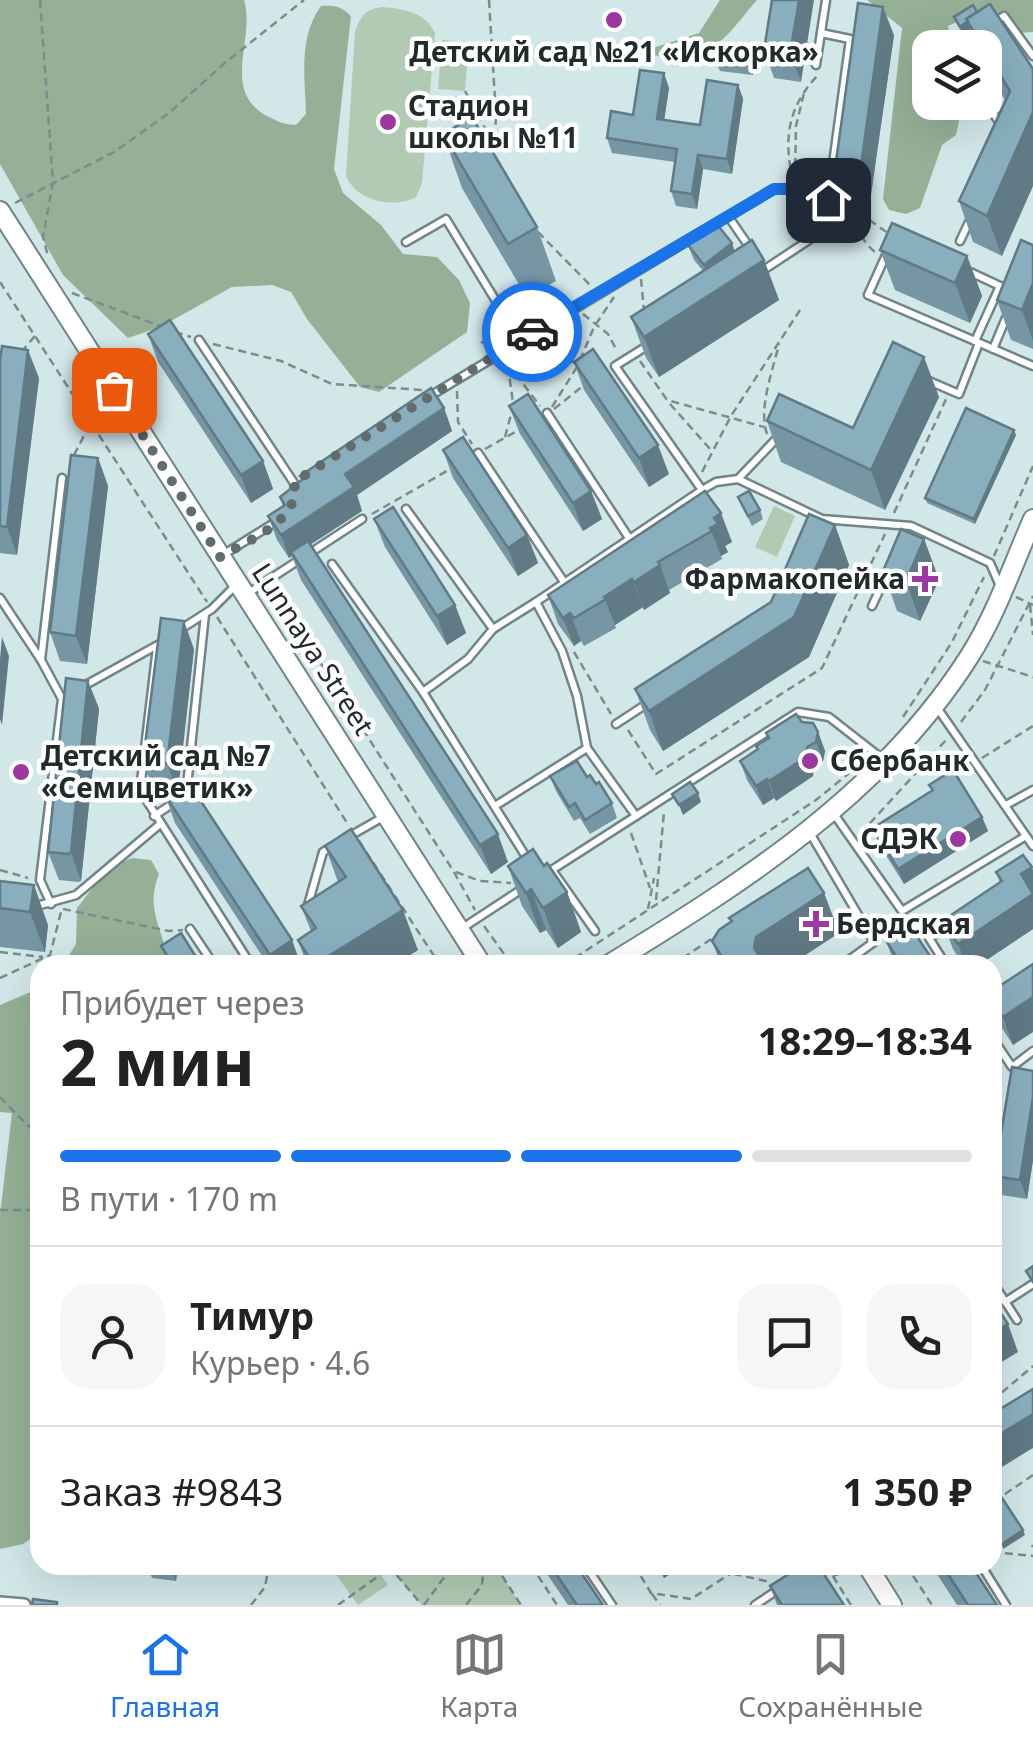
<!DOCTYPE html>
<html lang="ru">
<head>
<meta charset="utf-8">
<style>
  body { margin:0; font-family:"Noto Sans",sans-serif; background:#f6f6f6; color:#222; height:100vh; display:flex; flex-direction:column; font-size:38px; white-space:nowrap }
  * { box-sizing:border-box; margin:0 }
  p { font-size:32px; color:#767676 }
  .icon { flex:none; width:55px; height:55px; fill:none; stroke:currentColor; stroke-width:2; stroke-linecap:round; stroke-linejoin:round }
  .map { position:relative; flex:1; overflow:hidden }
  .drawer { position:absolute; left:30px; top:955px; width:972px; height:620px; display:flex; flex-direction:column; background:#fff; border-radius:30px; box-shadow:0 10px 40px #0002 }
  .drawer>* { flex:none }
  .controls { position:absolute; left:912px; top:30px; display:grid; gap:20px }
  .controls a { display:grid; place-items:center; width:90px; height:90px; border-radius:20px; background:#fff; box-shadow:0 10px 40px #0002; font-size:50px }
  .pin { position:absolute; display:grid; place-items:center; width:85px; height:85px; color:#fff; margin:-42px; border-radius:20px; box-shadow:0 5px 15px #0006 }
  .courier { position:absolute; display:grid; place-items:center; width:100px; height:100px; margin:-50px; border:8px solid #1a73e8; border-radius:50%; background:#fff; color:#222; box-shadow:0 2px 12px #0007 }
  .overview em { font-style:normal; font-weight:700 }
  .overview div { display:flex; flex-direction:column-reverse }
  .overview { display:flex; align-items:center; justify-content:space-between; height:170px; padding:0 30px }
  h1 { font-size:65px; font-weight:700; line-height:75px }
  .bar { display:grid; grid-template-columns:repeat(4,1fr); gap:15px 10px; align-content:center; height:120px; padding:0 30px }
  .bar i { height:12px; border-radius:8px; background:#e0e0e0 }
  .bar .active { background:#1a73e8 }
  .bar p { grid-column:span 4 }
  .line { display:flex; align-items:center; gap:25px; padding:0 30px; border-top:2px solid #e0e0e0 }
  .line div { flex:1 }
  .round { display:grid; place-items:center; flex:none; width:105px; height:105px; border-radius:30px; background:#f6f6f6 }
  .menu { display:flex; justify-content:space-around; align-items:center; height:140px; border-top:2px solid #e0e0e0; background:#fff; font-size:28px; color:#767676 }
  .menu a { display:grid; justify-items:center; gap:5px }
  .menu .active { color:#1a73e8 }
  .map>svg:first-child { display:block }
  .green { fill:#b1cab3 }
  .forest { fill:#95b097 }
  .lines { fill:none; stroke-linecap:round; stroke-linejoin:round }
  .lane-casing { stroke:#728586; stroke-width:11 }
  .street-casing { stroke:#728586; stroke-width:16 }
  .secondary-casing { stroke:#728586; stroke-width:22 }
  .path { stroke:#7c8b8c; stroke-width:2.5; stroke-dasharray:8 5; stroke-linecap:butt }
  .lane { stroke:#fff; stroke-width:6 }
  .street { stroke:#fff; stroke-width:11 }
  .secondary { stroke:#fff; stroke-width:18 }
  .wall { fill:#7696a4 }
  .shaded-wall { fill:#607a86 }
  .building { fill:#89afbf; stroke:#607a86; stroke-width:2.5 }
  .done { stroke:#606c6d; stroke-width:10; stroke-dasharray:0 18 }
  .route { stroke:#1a73e8; stroke-width:12 }
  .poi-dot { fill:#9c39a0; stroke:#fff; stroke-width:4 }
  .labels { text-anchor:middle; stroke-width:9; stroke-linejoin:round; paint-order:stroke }
  .poi-label { font-size:28px; font-weight:bold; fill:#222a2b; stroke:#fff; text-anchor:start }
  .street-label { font-size:28px; fill:#222a2b; stroke:#fff }
</style>
</head>
<body>
<div class="map">
<svg width="1033" height="1605" viewBox="0 0 1033 1605">
  <rect width="100%" height="100%" fill="#d2e7e8"/>
  <g class="green">
    <path d="M382 7C404 9 425 12 435 33L422 183 416 197C393 210 354 200 346 175L355 32C360 16 366 9 382 7Z"/>
    <polygon points="442,40 469,42 465,91 438,89"/>
    <polygon points="774,506 795,516 777,557 755,547"/>
    <polygon points="329,1565 374,1565 388,1585 358,1605"/>
    <polygon points="388,1565 495,1565 521,1605 422,1605"/>
  </g>
  <g class="forest">
    <path d="M0 0H244C256 38 220 91 267 116 277 121 284 125 296 125L306 114C305 77 298 38 321 6 334 5 341 6 351 16L334 169 343 193 381 225 403 254 437 257 459 280 470 303 467 332 379 392 360 387 307 319 291 292 272 285 232 287 160 327 128 338 63 275 0 164Z"/>
    <path d="M720 0H757C746 12 736 27 724 38 710 51 673 63 655 55L653 48 699 33Z"/>
    <polygon points="867,0 1033,0 1033,32 1017,33 983,10 948,26 952,47 930,48 930,102 963,103 956,135 942,145 920,208 906,214 889,210 883,199 902,28"/>
    <path d="M132 858 151 860 159 874C144 911 165 930 168 965H63L76 944 77 908 108 868Z"/>
    <polygon points="40,988 40,1532 23,1544 0,1549 0,1215 12,1113 0,1112 0,1005"/>
  </g>
  <g class="lines">
    <g class="lane-casing">
      <g id="lane">
        <polyline points="996,21 1004,16 1033,56"/>
        <polyline points="961,48 978,35"/>
        <polyline points="816,65 826,0"/>
        <polyline points="985,101 1001,125"/>
        <polyline points="728,216 750,248"/>
        <polyline points="960,241 969,222"/>
        <polyline points="406,242 446,219 519,339"/>
        <polyline points="886,255 868,295 1033,366"/>
        <polyline points="762,271 809,240 818,197"/>
        <polyline points="970,272 1000,286 975,341"/>
        <polyline points="199,340 294,483 295,490"/>
        <polyline points="993,349 1006,318"/>
        <polyline points="929,381 959,394 979,343"/>
        <polyline points="430,396 774,189 787,189 828,200 850,39 821,33"/>
        <polyline points="547,413 629,538"/>
        <polyline points="478,453 564,582"/>
        <polyline points="738,479 779,436"/>
        <polyline points="702,490 716,482 738,479 822,519 911,526 990,563 1000,586"/>
        <polyline points="406,509 493,629 536,602 562,651 577,696 587,748 636,816 547,873"/>
        <polyline points="310,553 362,519"/>
        <polyline points="221,556 279,520"/>
        <polyline points="332,564 423,692 528,860"/>
        <polyline points="247,594 299,560"/>
        <polyline points="0,598 41,660 62,699"/>
        <polyline points="536,602 702,490 615,366 647,346"/>
        <polyline points="872,606 888,572"/>
        <polyline points="181,629 212,609 237,584"/>
        <polyline points="157,647 140,790 251,965"/>
        <polyline points="41,660 62,478"/>
        <polyline points="82,687 163,642"/>
        <polyline points="423,692 468,659 493,629"/>
        <polyline points="938,709 1033,846"/>
        <polyline points="616,724 645,705"/>
        <polyline points="187,786 205,614"/>
        <polyline points="1006,805 1033,790"/>
        <polyline points="495,806 587,748"/>
        <polyline points="834,814 902,911 1026,836"/>
        <polyline points="154,816 175,802"/>
        <polyline points="636,816 798,712 829,717 884,760"/>
        <polyline points="810,833 874,942 842,965"/>
        <polyline points="348,837 385,816"/>
        <polyline points="552,870 595,931"/>
        <polyline points="51,904 40,880 62,699 71,693"/>
        <polyline points="308,905 323,852 333,846"/>
        <polyline points="33,907 76,895 159,825"/>
        <polyline points="190,929 214,965"/>
        <polyline points="461,929 522,889"/>
        <polyline points="456,965 473,953"/>
        <polyline points="946,965 929,938 952,924"/>
        <polyline points="992,1037 1012,1067 1033,1051"/>
        <polyline points="992,1281 1017,1320"/>
        <polyline points="1005,1302 1033,1284"/>
        <polyline points="585,1565 612,1605"/>
        <polyline points="981,1565 1006,1605"/>
        <polyline points="755,1605 779,1589"/>
      </g>
    </g>
    <g class="street-casing">
      <polyline id="street" points="0,1603 24,1605"/>
    </g>
    <g class="secondary-casing">
      <g id="secondary">
        <polyline points="0,211 482,965"/>
        <path d="M608 965C744 882 882 794 969 657 996 615 1013 564 1033 519"/>
        <polyline points="867,1565 892,1605"/>
      </g>
    </g>
    <g class="path">
      <polyline points="40,0 53,182 43,237 48,256"/>
      <polyline points="489,0 496,116 494,158"/>
      <polyline points="465,91 493,143"/>
      <polyline points="795,179 796,126 804,93"/>
      <path d="M793 181C783 138 788 106 819 74"/>
      <polyline points="15,203 114,152 169,113 226,62 304,0"/>
      <path d="M838 205C857 217 857 238 875 252"/>
      <polyline points="856,220 871,221 889,234"/>
      <polyline points="538,232 592,287"/>
      <polyline points="641,279 644,311"/>
      <polyline points="0,282 207,602"/>
      <polyline points="72,293 163,327"/>
      <polyline points="583,314 608,334 617,351"/>
      <polyline points="175,332 191,337"/>
      <polyline points="481,343 501,331"/>
      <polyline points="213,344 281,361 332,384 423,390"/>
      <polyline points="537,344 559,359 574,362"/>
      <polyline points="21,352 35,336"/>
      <polyline points="580,360 594,327 614,297"/>
      <polyline points="640,361 667,400 764,427"/>
      <polyline points="508,364 540,406"/>
      <polyline points="508,366 513,403"/>
      <polyline points="457,391 458,422 472,444"/>
      <polyline points="670,404 711,450"/>
      <polyline points="552,407 577,367"/>
      <polyline points="554,409 583,386"/>
      <path d="M767 434C758 408 773 370 779 344"/>
      <polyline points="505,437 512,411"/>
      <polyline points="485,449 517,431"/>
      <polyline points="74,455 89,426"/>
      <polyline points="702,472 731,416 800,310"/>
      <polyline points="894,513 947,397"/>
      <polyline points="372,514 452,468"/>
      <polyline points="994,556 1033,466"/>
      <polyline points="272,587 454,872 475,910"/>
      <polyline points="1016,597 1033,605"/>
      <polyline points="1030,605 1033,635"/>
      <polyline points="217,617 349,826"/>
      <polyline points="574,652 611,714"/>
      <polyline points="983,661 1033,677"/>
      <polyline points="903,717 952,642 984,577"/>
      <polyline points="961,722 985,690 1033,596"/>
      <polyline points="628,730 656,774 822,668 885,534"/>
      <polyline points="982,758 1033,726"/>
      <polyline points="631,833 650,888"/>
      <polyline points="861,833 947,739"/>
      <polyline points="359,841 440,965"/>
      <polyline points="0,870 28,878"/>
      <polyline points="456,872 480,881 511,883"/>
      <polyline points="656,900 664,812"/>
      <polyline points="63,909 169,931 183,930"/>
      <polyline points="648,909 654,878"/>
      <polyline points="484,926 512,965"/>
      <polyline points="0,952 43,957"/>
      <polyline points="564,965 816,800 853,770"/>
      <polyline points="672,965 716,936"/>
      <polyline points="0,978 50,955 62,908"/>
      <polyline points="0,1097 27,1125 40,1134"/>
      <polyline points="0,1210 40,1210"/>
      <polyline points="992,1401 1033,1366"/>
      <polyline points="992,1495 1005,1494 1033,1475"/>
      <polyline points="1032,1545 1033,1547"/>
      <polyline points="992,1552 1033,1556"/>
      <polyline points="388,1565 422,1605"/>
      <polyline points="495,1565 521,1605"/>
      <polyline points="531,1565 557,1605"/>
      <polyline points="600,1565 631,1567"/>
      <polyline points="634,1565 651,1593 691,1599 744,1565"/>
      <polyline points="725,1565 730,1573 770,1582"/>
      <polyline points="826,1565 851,1605"/>
      <polyline points="906,1565 932,1605"/>
      <polyline points="833,1576 852,1569"/>
      <polyline points="652,1594 660,1605"/>
      <polyline points="251,1605 265,1587 269,1565"/>
      <polyline points="338,1605 394,1565"/>
      <polyline points="424,1605 453,1565"/>
      <polyline points="466,1605 482,1585 484,1565"/>
    </g>
    <use href="#lane" class="lane"/>
    <use href="#street" class="street"/>
    <use href="#secondary" class="secondary"/>
  </g>
  <g class="wall">
    <polygon points="772,0 801,82 774,78 764,50"/>
    <polygon points="977,12 1033,69 1002,256 973,242 959,201 1005,100 985,66 985,48 977,48 971,32 964,37 954,17"/>
    <polygon points="894,35 869,208 844,205 834,176"/>
    <polygon points="755,57 753,75 720,71 716,62"/>
    <polygon points="738,85 743,99 732,174 703,169 697,209 676,206 671,191 675,162 612,153 607,138 633,115 669,88 664,120 700,125"/>
    <polygon points="443,134 537,227 556,281 527,298 462,188"/>
    <polygon points="688,245 735,251 764,260 779,300 659,377 646,358 631,317 703,271 694,260"/>
    <polygon points="1033,245 1033,349 1011,340 997,300"/>
    <polygon points="880,250 967,256 982,296 970,323 895,290"/>
    <polygon points="148,334 263,461 273,489 251,503 158,362"/>
    <polygon points="0,360 39,378 17,555 0,553"/>
    <polygon points="574,362 669,474 649,487 584,390"/>
    <polygon points="939,397 885,510 781,462 767,421 853,428"/>
    <polygon points="509,406 591,491 602,519 583,531 520,434"/>
    <polygon points="444,408 452,431 357,495 362,511 311,544 508,862 491,874 301,580 292,556 289,558 277,540 268,516 283,506 280,497 302,480 300,476"/>
    <polygon points="1016,435 975,524 927,503 925,498"/>
    <polygon points="443,450 527,535 538,563 518,576 453,478"/>
    <polygon points="98,458 108,486 87,664 60,661 50,632"/>
    <polygon points="705,491 732,542 725,546 728,552 721,556 722,559 669,590 670,593 644,610 643,607 615,625 616,628 584,646 581,641 574,646 558,624 548,595"/>
    <polygon points="738,497 760,510 763,519 752,526"/>
    <polygon points="374,519 455,605 466,633 447,645 385,547"/>
    <polygon points="835,525 849,565 809,657 663,751 650,730 635,689 771,602"/>
    <polygon points="924,539 939,580 920,621 897,611 883,571"/>
    <polygon points="194,649 178,786 301,965 268,965 175,823 165,795 171,791 153,789 143,761"/>
    <polygon points="88,681 99,709 81,881 78,882 59,880 48,852"/>
    <polygon points="802,722 818,732 825,751 823,761 814,766 813,776 776,801 774,798 763,805 747,780 740,761 757,750 768,738 766,733"/>
    <polygon points="550,776 587,777 612,803 617,818 590,834 580,818 574,821 556,791"/>
    <polygon points="929,785 982,817 988,831 904,884 878,843 873,828 932,791"/>
    <polygon points="325,846 418,950 394,965 307,965 298,940 311,931 301,906 338,882"/>
    <polygon points="508,866 544,866 567,892 581,932 558,948 546,930 540,933 522,906"/>
    <polygon points="1032,867 1033,871 1033,929 979,965 963,965 953,949 942,921 1000,883 996,872"/>
    <polygon points="0,881 48,925 45,952 0,947"/>
    <polygon points="824,893 839,933 790,965 721,965 712,941 731,922 729,918"/>
    <polygon points="886,941 936,965 895,965"/>
    <polygon points="161,946 201,965 168,965"/>
    <polygon points="1033,964 1013,1045 998,1022 992,1008 992,991"/>
    <polygon points="1033,1071 1033,1160 1027,1199 1001,1195 994,1176"/>
    <polygon points="89,1565 120,1565 120,1574 91,1571"/>
    <polygon points="147,1565 178,1565 176,1581 152,1578"/>
    <polygon points="541,1565 576,1565 603,1605 568,1605"/>
    <polygon points="649,1565 703,1565 694,1569 692,1566 679,1574 676,1570 664,1578 659,1569 654,1572"/>
    <polygon points="931,1565 971,1565 997,1605 957,1605"/>
    <polygon points="770,1586 844,1605 777,1605"/>
  </g>
  <g class="shaded-wall">
    <polygon points="799,0 814,0 801,82 790,54"/>
    <polygon points="883,7 894,35 869,208 859,180"/>
    <polygon points="967,22 971,32 964,37 960,27"/>
    <polygon points="751,47 755,57 753,75 749,65"/>
    <polygon points="664,73 669,88 662,134 657,119"/>
    <polygon points="738,85 743,99 732,174 727,159"/>
    <polygon points="1033,112 1033,186 1002,256 987,216"/>
    <polygon points="698,155 703,169 697,209 692,194"/>
    <polygon points="732,243 737,258 709,280 704,265"/>
    <polygon points="967,256 982,296 970,323 955,283"/>
    <polygon points="764,260 779,300 659,377 644,337"/>
    <polygon points="1033,283 1033,341 1022,310"/>
    <polygon points="28,350 39,378 17,555 7,527"/>
    <polygon points="924,357 939,397 885,510 871,470"/>
    <polygon points="444,408 452,431 357,495 362,511 293,556 291,552 292,556 289,558 281,535 345,474"/>
    <polygon points="1014,430 1016,435 975,524 974,519"/>
    <polygon points="658,445 669,474 649,487 639,458"/>
    <polygon points="98,458 108,486 87,664 76,636"/>
    <polygon points="263,461 273,489 251,503 241,475"/>
    <polygon points="591,491 602,519 583,531 573,503"/>
    <polygon points="721,513 732,542 725,546 728,552 721,556 710,528 714,518"/>
    <polygon points="835,525 849,565 809,657 663,751 649,711 794,617"/>
    <polygon points="527,535 538,563 518,576 508,548"/>
    <polygon points="924,539 939,580 920,621 906,581"/>
    <polygon points="660,565 670,593 644,610 634,582"/>
    <polygon points="632,579 643,607 615,625 604,597"/>
    <polygon points="455,605 466,633 447,645 437,616"/>
    <polygon points="570,613 581,641 574,646 563,618"/>
    <polygon points="184,621 194,649 178,792 167,764"/>
    <polygon points="2,637 9,656 2,725 0,719 0,659"/>
    <polygon points="88,681 99,709 81,881 71,852"/>
    <polygon points="818,732 825,751 823,761 816,742"/>
    <polygon points="807,747 814,766 813,776 776,801 769,781"/>
    <polygon points="767,779 774,798 763,805 756,786"/>
    <polygon points="698,793 701,802 683,815 679,805"/>
    <polygon points="982,817 988,831 904,884 898,869"/>
    <polygon points="498,834 508,862 491,874 480,845"/>
    <polygon points="1032,867 1033,871 1033,929 979,965 966,965 958,944 1021,874"/>
    <polygon points="34,885 48,925 45,952 30,912"/>
    <polygon points="531,889 546,930 540,933 526,893"/>
    <polygon points="567,892 581,932 558,948 543,908"/>
    <polygon points="824,893 839,933 790,965 760,965 754,948 756,937"/>
    <polygon points="403,910 418,950 394,965 316,965"/>
    <polygon points="292,940 301,965 273,965 270,955"/>
    <polygon points="1033,997 1033,1032 1013,1045 1003,1017"/>
    <polygon points="1033,1097 1033,1160 1027,1199 1020,1180"/>
    <polygon points="997,1206 1000,1216 992,1221 992,1209"/>
    <polygon points="1008,1324 1018,1352 1000,1363 992,1343 992,1333"/>
    <polygon points="1033,1414 1033,1448 992,1473 992,1439"/>
    <polygon points="1023,1530 1025,1535 1003,1549 1002,1544"/>
    <polygon points="171,1565 178,1565 176,1581"/>
    <polygon points="651,1565 657,1565 659,1569 654,1572"/>
    <polygon points="660,1565 674,1565 676,1570 664,1578"/>
    <polygon points="676,1565 692,1565 692,1566 679,1574"/>
  </g>
  <g class="building">
    <polygon points="772,0 799,0 790,54 764,50"/>
    <polygon points="858,3 883,7 859,180 834,176"/>
    <polygon points="990,4 1033,69 1033,112 987,216 959,201 1010,91 966,19"/>
    <polygon points="973,5 977,12 966,19 968,21 960,27 954,17"/>
    <polygon points="718,44 751,47 749,65 716,62"/>
    <polygon points="640,70 664,73 657,119 700,125 707,80 738,85 727,159 698,155 692,194 671,191 677,149 607,138 611,111 633,115"/>
    <polygon points="472,117 537,227 508,244 443,134"/>
    <polygon points="716,223 732,243 704,265 688,245"/>
    <polygon points="892,223 967,256 955,283 880,250"/>
    <polygon points="752,240 764,260 644,337 631,317"/>
    <polygon points="1021,240 1033,245 1033,283 1022,310 997,300"/>
    <polygon points="170,320 263,461 241,475 148,334"/>
    <polygon points="893,342 924,357 871,470 767,421 779,394 853,428"/>
    <polygon points="2,346 28,350 7,527 0,526 0,360"/>
    <polygon points="593,349 658,445 639,458 574,362"/>
    <polygon points="431,388 444,408 345,474 354,487 281,535 268,516 285,505 280,497 303,479 300,476"/>
    <polygon points="528,394 591,491 573,503 509,406"/>
    <polygon points="966,408 1014,430 974,519 925,498"/>
    <polygon points="463,437 527,535 508,548 443,450"/>
    <polygon points="71,455 98,458 76,636 50,632"/>
    <polygon points="705,491 721,513 714,518 718,524 710,528 712,531 658,562 660,565 634,582 632,579 604,597 606,599 574,618 570,613 563,618 548,595"/>
    <polygon points="749,491 760,510 748,516 738,497"/>
    <polygon points="393,507 455,605 437,616 374,519"/>
    <polygon points="809,514 835,525 794,617 649,711 635,689 771,602"/>
    <polygon points="901,529 924,539 906,581 883,571"/>
    <polygon points="308,541 498,834 480,845 291,552"/>
    <polygon points="161,618 184,621 167,764 143,761"/>
    <polygon points="66,678 88,681 71,852 68,854 48,852"/>
    <polygon points="796,714 802,722 813,723 818,732 816,742 807,747 806,757 769,781 767,779 756,786 740,761 758,749 756,746 769,738 766,733"/>
    <polygon points="577,761 587,777 590,775 596,784 599,782 612,803 585,820 575,803 569,807 550,776"/>
    <polygon points="953,770 982,817 898,869 873,828 933,790 929,785"/>
    <polygon points="187,780 292,940 270,955 165,795"/>
    <polygon points="690,782 698,793 679,805 672,794"/>
    <polygon points="351,829 403,910 314,965 298,940 316,928 301,906 346,877 325,846"/>
    <polygon points="533,849 544,866 547,863 567,892 543,908 531,889 526,893 508,866"/>
    <polygon points="1023,855 1032,867 1021,874 1033,894 958,944 942,921 1002,881 996,872"/>
    <polygon points="808,868 824,893 756,937 754,948 765,965 727,965 712,941 719,930 732,921 729,918"/>
    <polygon points="0,881 34,885 30,912 0,908"/>
    <polygon points="910,926 936,965 902,965 886,941"/>
    <polygon points="181,933 201,965 173,965 161,946"/>
    <polygon points="1033,964 1033,997 1003,1017 992,1002 992,991"/>
    <polygon points="1012,1067 1033,1071 1033,1097 1020,1180 994,1176"/>
    <polygon points="1033,1266 1033,1282 1026,1271"/>
    <polygon points="992,1300 1008,1324 992,1333"/>
    <polygon points="1033,1389 1033,1414 992,1439 992,1414"/>
    <polygon points="1002,1498 1023,1530 1002,1544 992,1530 992,1505"/>
    <polygon points="550,1565 576,1565 603,1605 577,1605"/>
    <polygon points="803,1565 818,1565 844,1605 782,1605 770,1586"/>
    <polygon points="942,1565 971,1565 997,1605 968,1605"/>
    <polygon points="33,1599 57,1602 57,1605 32,1605"/>
  </g>
  <g class="lines">
    <path class="done" d="M114 390 220 557C248 540 302 521 294 482L532 332"/>
    <polyline class="route" points="532,332 774,189 787,189 828,200"/>
  </g>
  <g class="poi-dot">
    <circle cx="614" cy="20" r="10"/>
    <circle cx="388" cy="122" r="10"/>
    <path d="M920 564h10v10h10v10h-10v10h-10v-10h-10v-10h10z"/>
    <circle cx="810" cy="761" r="10"/>
    <circle cx="21" cy="772" r="10"/>
    <circle cx="958" cy="839" r="10"/>
    <path d="M811 909h10v10h10v10h-10v10h-10v-10h-10v-10h10z"/>
  </g>
  <g class="labels">
    <g class="poi-label">
      <text x="614" y="62" text-anchor="middle">Детский сад №21 «Искорка»</text>
      <text x="408" y="116">Стадион<tspan x="408" dy="32">школы №11</tspan></text>
      <text x="905" y="589" text-anchor="end">Фармакопейка</text>
      <text x="41" y="766">Детский сад №7<tspan x="41" dy="32">«Семицветик»</tspan></text>
      <text x="830" y="771">Сбербанк</text>
      <text x="938" y="849" text-anchor="end">СДЭК</text>
      <text x="836" y="934">Бердская</text>
    </g>
    <g class="street-label">
      <text transform="translate(313 649) rotate(57)" y="10">Lunnaya Street</text>
    </g>
  </g>
</svg>
<div class="controls">
<a><svg class="icon" aria-label="layers" viewBox="0 0 24 24"><path d="M12 4l9 5-9 5-9-5zM3 14l9 5 9-5"/></svg></a>
</div>
<div class="pin" style="left:114px;top:390px;background:#ea580c"><svg class="icon" aria-label="bag" viewBox="0 0 24 24"><path d="M5 8h14l-1 12H6zM9 8a3 3 0 0 1 6 0"/></svg></div>
<div class="pin" style="left:828px;top:200px;background:#1f2937"><svg class="icon" aria-label="home" viewBox="0 0 24 24"><path d="M3 11l9-7 9 7M6 9v11h12V9"/></svg></div>
<div class="courier" style="left:532px;top:332px"><svg class="icon" aria-label="car" viewBox="0 0 24 24"><path d="M5 17H2v-5l4-1 3-4h7l3 4 3 1v5h-3M9 17h6M6 11h13"/><circle cx="7" cy="17" r="2"/><circle cx="17" cy="17" r="2"/></svg></div>
<section class="drawer">
<div class="overview"><div><h1>2 мин</h1><p>Прибудет через</p></div><em>18:29–18:34</em></div>
<div class="bar"><i class="active"></i><i class="active"></i><i class="active"></i><i></i><p>В пути · 170 m</p></div>
<div class="line" style="height:180px"><a class="round"><svg class="icon" aria-label="person" viewBox="0 0 24 24"><circle cx="12" cy="8" r="4"/><path d="M4 21q1-7 8-7t8 7"/></svg></a><div><b>Тимур</b><p>Курьер · 4.6</p></div><a class="round"><svg class="icon" aria-label="chat" viewBox="0 0 24 24"><path d="M4 5h16v11H9l-5 4z"/></svg></a><a class="round"><svg class="icon" aria-label="phone" viewBox="0 0 24 24"><path d="M5 4h4l2 5-3 2q2 4 5 5l2-3 5 2v4C11 20 4 13 5 4z"/></svg></a></div>
<div class="line" style="height:130px"><div>Заказ #9843</div><b>1 350 ₽</b></div>
</section>
</div>
<nav class="menu">
<a class="active"><svg class="icon" aria-label="home" viewBox="0 0 24 24"><path d="M3 11l9-7 9 7M6 9v11h12V9"/></svg>Главная</a>
<a><svg class="icon" aria-label="map" viewBox="0 0 24 24"><path d="M3 6l6-2 6 2 6-2v14l-6 2-6-2-6 2zM9 4v14M15 6v14"/></svg>Карта</a>
<a><svg class="icon" aria-label="saved" viewBox="0 0 24 24"><path d="M7 4h10v16l-5-4-5 4z"/></svg>Сохранённые</a>
</nav>
</body>
</html>
